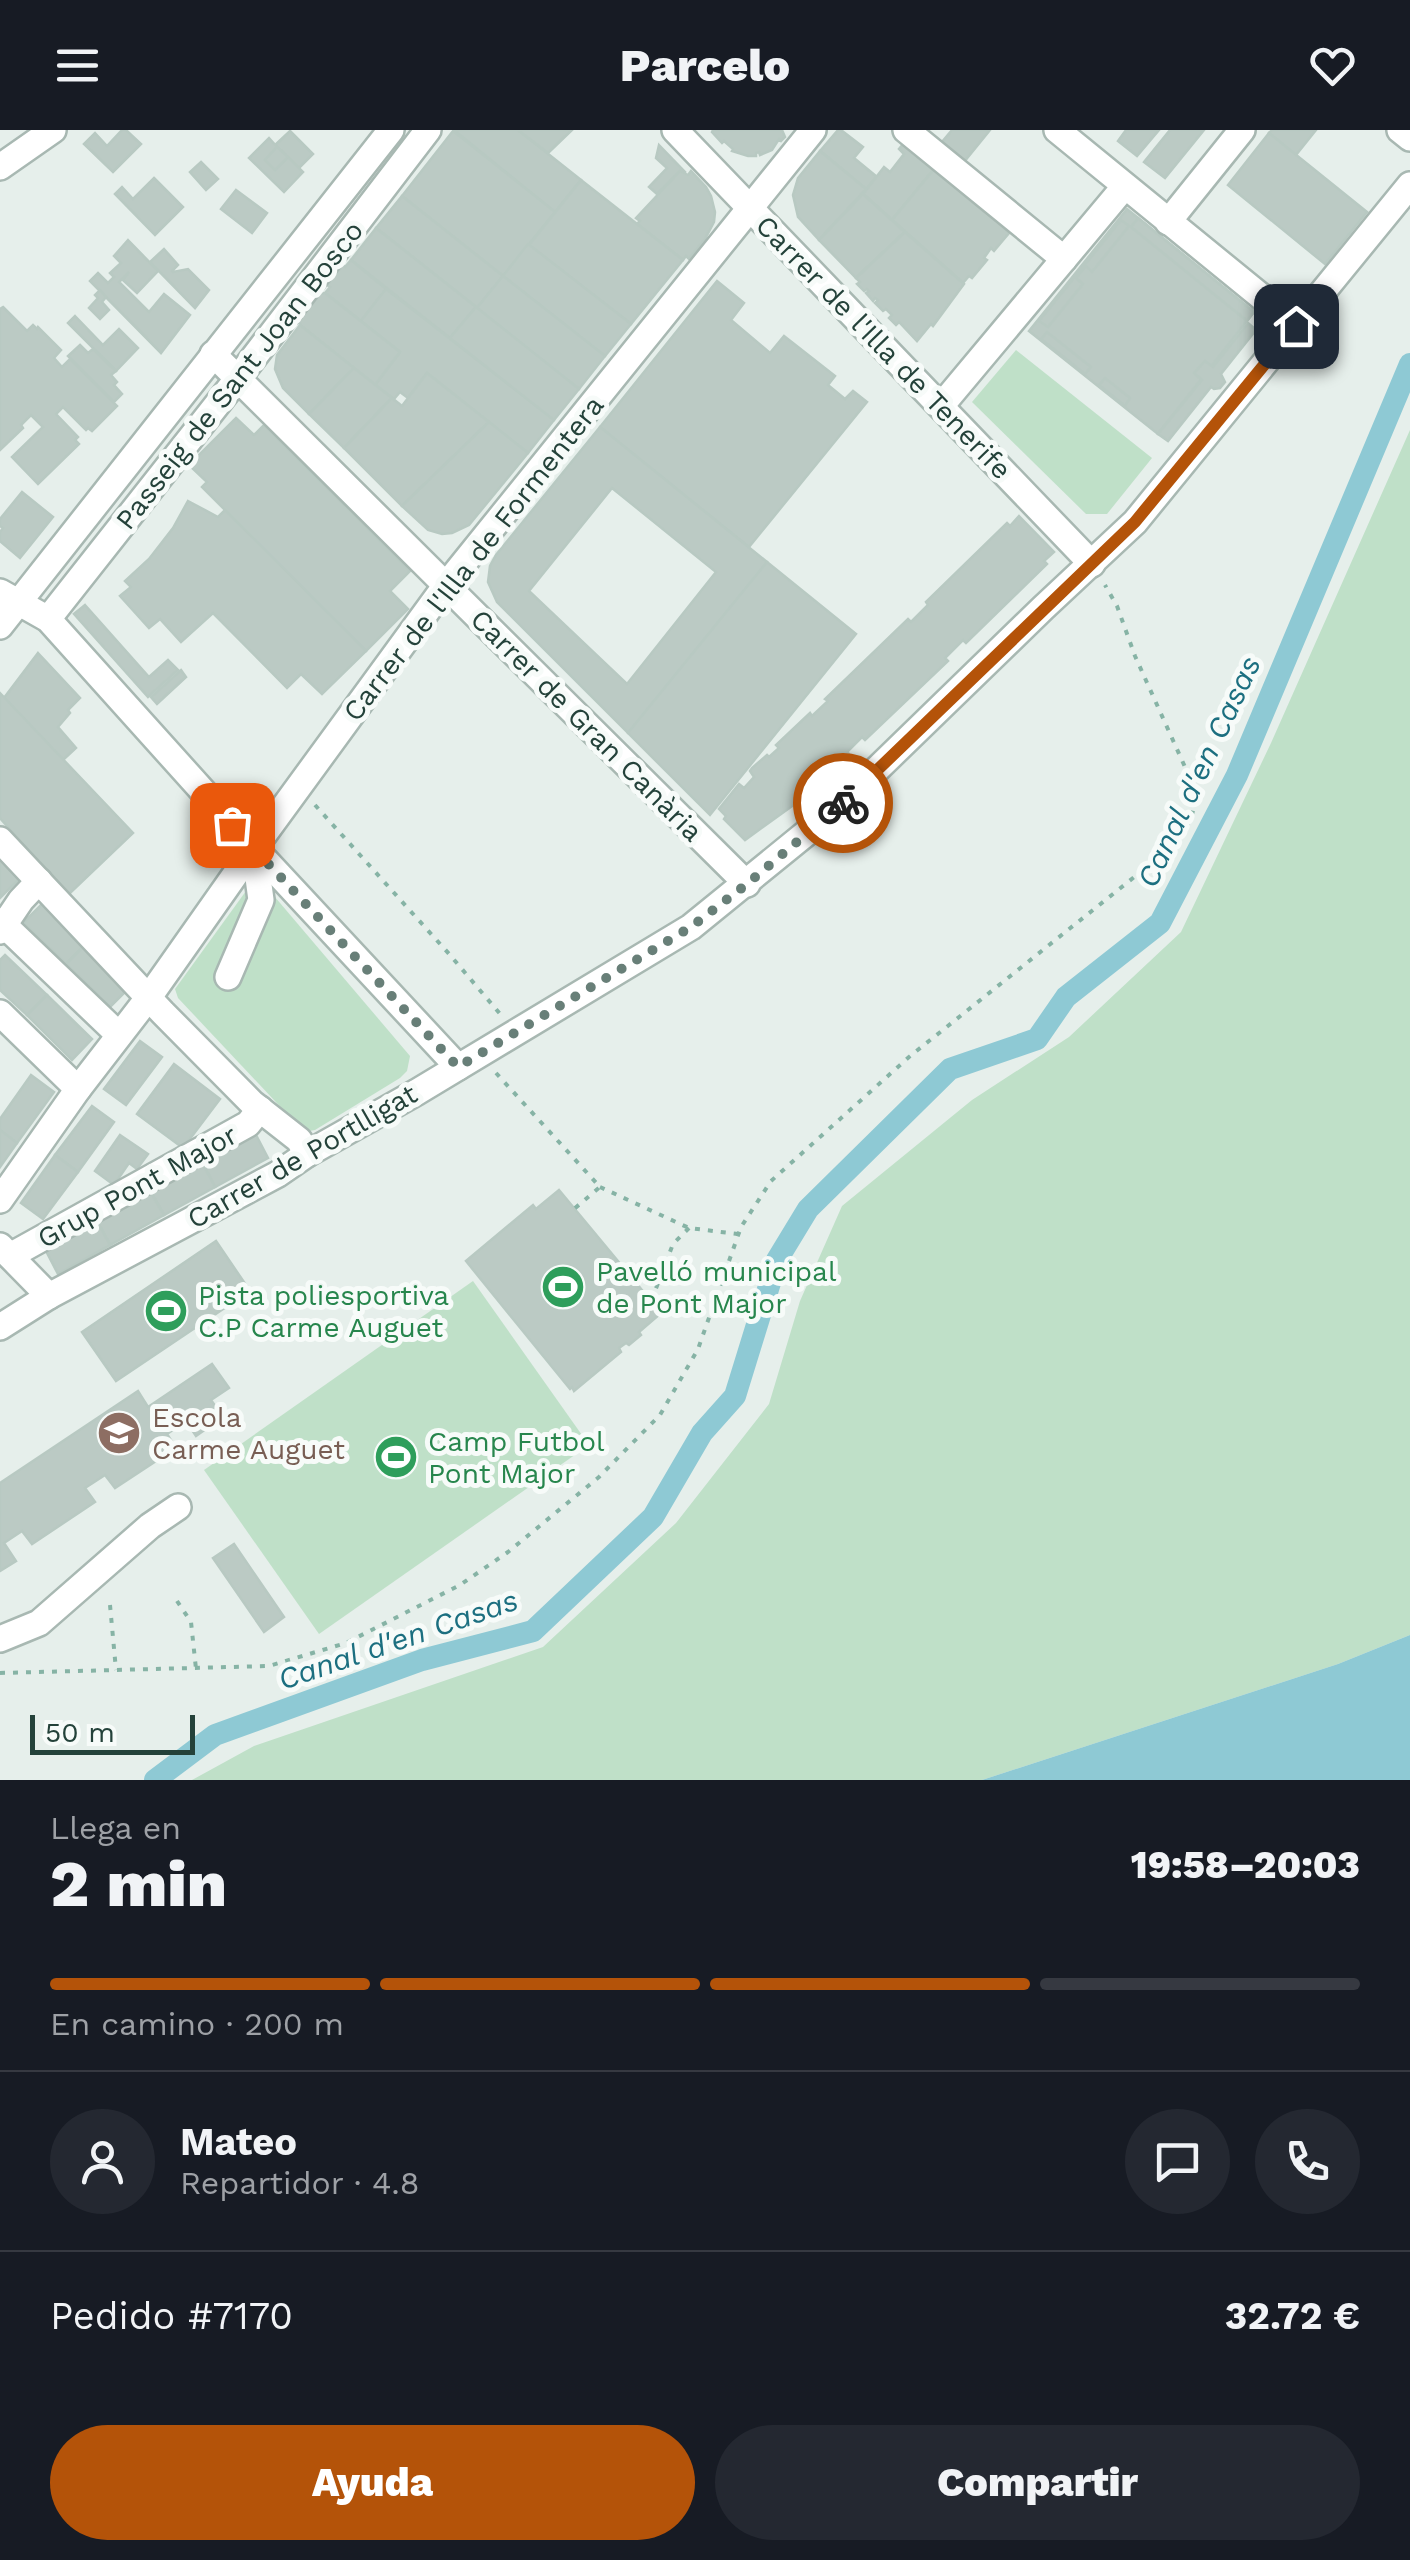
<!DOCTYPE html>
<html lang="es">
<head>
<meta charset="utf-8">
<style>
  body { margin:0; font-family:"Work Sans",sans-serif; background:#242831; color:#f1f3f6; height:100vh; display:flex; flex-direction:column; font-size:38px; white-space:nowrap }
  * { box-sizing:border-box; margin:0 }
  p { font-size:32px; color:#9ea1a6 }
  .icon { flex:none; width:55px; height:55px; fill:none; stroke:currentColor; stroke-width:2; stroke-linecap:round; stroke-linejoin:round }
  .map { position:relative; height:1650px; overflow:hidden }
  .drawer { display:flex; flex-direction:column; background:#171b24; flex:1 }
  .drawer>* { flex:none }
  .scale { position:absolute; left:30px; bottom:25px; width:165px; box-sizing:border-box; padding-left:10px; border:5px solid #24423a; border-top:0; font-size:28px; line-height:35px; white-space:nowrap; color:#24423a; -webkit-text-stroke:8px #f7fbf9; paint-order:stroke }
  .pin { position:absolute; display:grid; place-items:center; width:85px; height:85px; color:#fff; margin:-42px; border-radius:20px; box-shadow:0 5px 15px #0006 }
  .courier { position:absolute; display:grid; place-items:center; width:100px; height:100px; margin:-50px; border:8px solid #b45309; border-radius:50%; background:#fff; color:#222; box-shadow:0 2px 12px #0007 }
  .headline em { font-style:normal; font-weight:800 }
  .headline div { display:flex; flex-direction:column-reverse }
  .headline { display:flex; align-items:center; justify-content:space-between; height:170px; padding:0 50px }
  h1 { font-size:65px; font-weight:800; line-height:75px }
  .bar { display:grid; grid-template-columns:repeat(4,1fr); gap:15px 10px; align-content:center; height:120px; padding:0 50px }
  .bar i { height:12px; border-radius:8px; background:#363941 }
  .bar .selected { background:#b45309 }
  .bar p { grid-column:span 4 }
  .line { display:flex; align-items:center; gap:25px; padding:0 50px; border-top:2px solid #363941 }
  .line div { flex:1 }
  .round { display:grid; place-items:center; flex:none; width:105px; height:105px; border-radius:52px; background:#242831 }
  .primary-button { display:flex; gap:20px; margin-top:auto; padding:20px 50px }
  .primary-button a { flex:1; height:115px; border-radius:60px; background:#b45309; color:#fff; font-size:40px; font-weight:800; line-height:115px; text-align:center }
  .primary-button a+a { background:#242831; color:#f1f3f6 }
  header { display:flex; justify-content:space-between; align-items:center; height:130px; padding:0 50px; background:#171b24; font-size:45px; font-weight:800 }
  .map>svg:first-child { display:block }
  .green { fill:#bfe0c8 }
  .water { fill:#8ec9d4 }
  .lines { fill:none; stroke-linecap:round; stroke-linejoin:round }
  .canal { stroke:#8ec9d4; stroke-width:22 }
  .building { fill:#bbcac4; stroke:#b8c9c2; stroke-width:2.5; fill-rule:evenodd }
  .minor-casing { stroke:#a8b8b2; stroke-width:30 }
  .path { stroke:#86b3a5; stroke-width:4; stroke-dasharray:5 8; stroke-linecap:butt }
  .minor { stroke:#fff; stroke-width:25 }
  .done { stroke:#687f78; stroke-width:10; stroke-dasharray:0 18 }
  .route { stroke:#b45309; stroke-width:12 }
  .labels { text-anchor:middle; stroke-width:10; stroke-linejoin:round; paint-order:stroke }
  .street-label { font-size:28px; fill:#24423a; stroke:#f7fbf9 }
  .leisure-label { font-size:28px; fill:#27864d; stroke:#f7fbf9; text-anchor:start }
  .education-label { font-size:28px; fill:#785e54; stroke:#f7fbf9; text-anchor:start }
  .water-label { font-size:30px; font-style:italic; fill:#1c6f80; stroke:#f7fbf9 }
</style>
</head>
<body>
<header><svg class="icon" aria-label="menu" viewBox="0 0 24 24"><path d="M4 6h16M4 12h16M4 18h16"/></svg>Parcelo<svg class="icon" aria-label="heart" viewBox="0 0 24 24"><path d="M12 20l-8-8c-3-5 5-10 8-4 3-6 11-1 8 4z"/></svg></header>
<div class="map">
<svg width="1410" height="1650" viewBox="0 0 1410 1650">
  <rect width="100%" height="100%" fill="#e6efeb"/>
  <g class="green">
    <polygon points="1016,220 1152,328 1107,384 1086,384 972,272"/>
    <polygon points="1410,300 1410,1505 1338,1534 982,1650 192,1650 254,1616 543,1517 676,1393 769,1274 800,1171 842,1076 972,970 1069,907 1181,802 1271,613"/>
    <polygon points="257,755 269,760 410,926 407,941 400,948 315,1000 304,1002 178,868 175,859 246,761"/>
    <polygon points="473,1151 589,1315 319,1504 204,1340"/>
  </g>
  <polygon class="water" points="1410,1505 1410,1650 982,1650 1338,1534"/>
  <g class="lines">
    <polyline class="canal" points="155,1650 215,1605 422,1530 533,1501 653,1387 702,1303 735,1266 777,1130 808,1079 950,939 1037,909 1066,867 1160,793 1237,645 1410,234"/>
  </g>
  <g class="building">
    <polygon points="122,0 126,0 141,14 113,42 84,14 95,3 107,16"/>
    <polygon points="454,0 518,0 581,50 555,82"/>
    <polygon points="518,0 572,0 548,23"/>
    <polygon points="713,0 782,0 785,7 781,11 779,9 772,20 760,25 759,22 756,23 756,26 748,26 732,21 733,19 724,11 722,13 712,2"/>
    <polygon points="838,0 841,0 863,17 854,28 877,47 866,59 820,21"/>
    <polygon points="952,0 990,0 964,32 941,13"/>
    <polygon points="1126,0 1159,0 1137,26 1118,11"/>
    <polygon points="1170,0 1204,0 1165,48 1144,32"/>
    <polygon points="1272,0 1316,0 1296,25 1269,3"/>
    <polygon points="290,1 313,24 299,38 275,15"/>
    <polygon points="453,1 555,82 503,146 402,66"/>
    <polygon points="1269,3 1367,82 1325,134 1228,55"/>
    <polygon points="269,8 277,17 265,30 275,40 288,27 303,42 284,62 249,28"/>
    <polygon points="904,13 935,38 892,90 863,64 884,37 890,42 904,24 899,19"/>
    <polygon points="659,15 685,42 683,44 680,41 657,64 649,57 667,38 656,28"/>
    <polygon points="277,17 288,27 275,40 265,30"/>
    <polygon points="820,21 866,59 819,110 798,87 793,65 798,48"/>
    <polygon points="201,32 218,49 206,60 190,42"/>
    <polygon points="935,38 1008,98 1006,100 1009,103 994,121 991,118 984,128 987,130 972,148 969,146 963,153 892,90"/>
    <polygon points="680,41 688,45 691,41 706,57 711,66 715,82 714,92 705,109 689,129 686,126 683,130 637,94 640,91 636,88"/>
    <polygon points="154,48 183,77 155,105 115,64 122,57 133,69"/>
    <polygon points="581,50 683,130 631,194 529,115"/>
    <polygon points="236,60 267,83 252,103 221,79"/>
    <polygon points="863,64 905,102 856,148 819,110"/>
    <polygon points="402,66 503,146 477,178 376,98"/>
    <polygon points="1127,79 1254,182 1158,304 1029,201"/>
    <polygon points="1138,88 1254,182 1247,191 1131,97"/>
    <polygon points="1121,90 1129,96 1092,142 1086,136 1076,148 1083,154 1048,197 1039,191"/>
    <polygon points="376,98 476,177 450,208 351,130"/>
    <polygon points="905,102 964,154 933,196 931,194 917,211 899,192 896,195 889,188 892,185 886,179 883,181 875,173 878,170 875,168 873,171 866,163 869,161 867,159 864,161 857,154 860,152 856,148"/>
    <polygon points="128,110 158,141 137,163 123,150 129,142 119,152 149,182 164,164 190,185 161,223 90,151 98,143 108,153 114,147 110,143 121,133 114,126"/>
    <polygon points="528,114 631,194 605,226 503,146"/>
    <polygon points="164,119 178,135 172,141 173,142 188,139 209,160 195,178 150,132"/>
    <polygon points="351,130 386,159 361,191 325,163 330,157 327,155 343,135 345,137"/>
    <polygon points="503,146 605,226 579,259 477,178"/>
    <polygon points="717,151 744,173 731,190 770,223 784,206 835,246 828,255 845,269 853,261 867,272 749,417 600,297"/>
    <polygon points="386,159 554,290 528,323 427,243 408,268 400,262 394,269 375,255 400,222 361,191"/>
    <polygon points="100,160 106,167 102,172 109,180 100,189 89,178 98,168 95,165"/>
    <polygon points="325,163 400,222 375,255 300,195 299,190 320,164"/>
    <polygon points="3,177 27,201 33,195 37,199 38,197 61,220 54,228 62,237 70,229 117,276 92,301 88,298 86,300 63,277 56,284 78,307 75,310 79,314 38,354 12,327 43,297 31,285 21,295 23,298 0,320 0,179"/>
    <polygon points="476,177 579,259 554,290 450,208"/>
    <polygon points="75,186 103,215 119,199 138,218 116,241 68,193"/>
    <polygon points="1248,193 1256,200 1221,244 1225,252 1220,258 1214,259 1211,257 1168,311 1158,304 1202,250 1194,243 1205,231 1213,237"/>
    <polygon points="300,195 354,238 309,284 283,258 275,239 277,225"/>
    <polygon points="1047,202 1091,237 1085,244 1041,209"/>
    <polygon points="80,215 88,223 93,219 116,241 111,245 117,252 114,255 122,264 114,272 68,226"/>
    <polygon points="354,238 392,268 344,318 309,284"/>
    <polygon points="427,243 489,292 402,376 344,318 392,268 402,276"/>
    <polygon points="1105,248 1130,268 1125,276 1099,255"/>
    <polygon points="236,288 254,305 264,295 410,441 390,461 408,479 366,521 202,357 207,352 189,335"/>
    <polygon points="489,292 528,323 469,395 452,403 442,404 428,400 402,376"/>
    <path d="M600 297 767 432 628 603 497 472 488 452 490 436 496 425ZM612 358 716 442 627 554 529 461Z"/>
    <polygon points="22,362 53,387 20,428 0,411 0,402 3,398 0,396 0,389"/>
    <polygon points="188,371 218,387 225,380 366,521 322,564 301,544 287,558 213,483 181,512 160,489 149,498 120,466 131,457 125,451 149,429 173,398"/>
    <polygon points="1019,386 1054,422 1044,431 1047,434 966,513 963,510 945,528 948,531 865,610 862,607 847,622 849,624 806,666 745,710 724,689 726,686 719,679 739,654 744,658 754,647 750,641 752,638 767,625 769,627 779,618 776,615 810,583 812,586 828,571 825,569 908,489 911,492 928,475 926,472 1007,393 1010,396"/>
    <polygon points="767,432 856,504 710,685 628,603"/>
    <polygon points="85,475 149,547 168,530 178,540 148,567 74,484"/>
    <polygon points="38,523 80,568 68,580 70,583 58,597 76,618 63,630 4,568"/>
    <polygon points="181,540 186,547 157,574 151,567"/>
    <polygon points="0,563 133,703 68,765 0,688"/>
    <polygon points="0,730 19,749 0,768"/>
    <polygon points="43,773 86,814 66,834 23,793"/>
    <polygon points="86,814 130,857 110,877 66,834"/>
    <polygon points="5,825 47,865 27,885 0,860 0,830"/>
    <polygon points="47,865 92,909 72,930 27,885"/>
    <polygon points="140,911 162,927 126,975 104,959"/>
    <polygon points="174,934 220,969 183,1018 137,984"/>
    <polygon points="31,945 54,962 17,1013 0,1000 0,989"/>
    <polygon points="92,976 114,992 78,1042 55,1025"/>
    <polygon points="0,1000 17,1013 0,1037"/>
    <polygon points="255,1003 268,1028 215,1057 202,1032"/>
    <polygon points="120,1005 148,1024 137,1039 129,1033 114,1055 95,1041"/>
    <polygon points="55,1025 78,1042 43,1089 21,1073"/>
    <polygon points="202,1032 215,1057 164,1085 150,1061"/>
    <polygon points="559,1060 661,1183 639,1202 641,1205 629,1215 626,1213 619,1218 621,1222 574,1261 572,1257 570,1259 466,1131 533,1075 536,1079"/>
    <polygon points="150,1061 164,1085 110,1115 97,1091"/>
    <polygon points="97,1091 110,1115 58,1144 45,1119"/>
    <polygon points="216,1111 250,1161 116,1251 82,1202"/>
    <polygon points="212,1234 229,1258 211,1270 223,1287 196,1306 186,1291 167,1304 176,1318 115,1358 105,1345 85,1358 95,1372 32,1414 22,1401 4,1413 16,1431 0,1441 0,1353 138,1261 148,1277"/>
    <polygon points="234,1414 284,1487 264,1502 213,1428"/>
  </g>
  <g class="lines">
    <g class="minor-casing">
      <g id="minor">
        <polyline points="675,0 1092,434"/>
        <polyline points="906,0 1064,129"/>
        <polyline points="1057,0 1296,195"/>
        <polyline points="1400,0 1410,8"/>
        <polyline points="0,37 53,0"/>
        <polyline points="1168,92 1242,0"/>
        <polyline points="213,224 747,754"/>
        <polyline points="941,276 1125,56"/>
        <polyline points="0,462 48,489 254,718 458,937"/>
        <polyline points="48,489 238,248 428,0"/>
        <polyline points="0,496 391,0"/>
        <polyline points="0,710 163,883 252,973 299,1010 307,1024"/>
        <polyline points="0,791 119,905"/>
        <polyline points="0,801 21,770 39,751"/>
        <polyline points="228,847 261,770 254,718"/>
        <polyline points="0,883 78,959"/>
        <polyline points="0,1070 78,959 149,867 254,718 446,455 813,0"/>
        <polyline points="0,1116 49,1166"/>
        <polyline points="10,1126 248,994 260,979"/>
        <polyline points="0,1197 49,1166 278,1044 307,1024 417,962 691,797 836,679 1043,478 1135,392 1410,55"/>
        <polyline points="0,1509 39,1493 150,1396 178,1377"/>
      </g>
    </g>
    <g class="path">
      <polyline points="315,675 450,825 501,885"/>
      <polyline points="496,943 600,1057 574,1079"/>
      <polyline points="600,1057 689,1098 738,1104"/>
      <polyline points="647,1167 655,1161 673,1114 689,1098"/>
      <polyline points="177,1471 191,1492 196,1539"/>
      <polyline points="110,1475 116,1540"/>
      <path d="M0 1543 269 1536 346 1513 460 1455 508 1422 599 1347 660 1285 698 1219 741 1097 771 1051 909 927 1163 724C1185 700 1197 690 1194 657L1135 526 1117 476 1105 455"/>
    </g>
    <use href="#minor" class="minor"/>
  </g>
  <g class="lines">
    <polyline class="done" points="232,695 458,937 691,797 747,754 843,673"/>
    <polyline class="route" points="843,673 1135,392 1296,196"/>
  </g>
  <defs>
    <g id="stadium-disc" transform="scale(2.25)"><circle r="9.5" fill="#2e9e5b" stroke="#f7fbf9"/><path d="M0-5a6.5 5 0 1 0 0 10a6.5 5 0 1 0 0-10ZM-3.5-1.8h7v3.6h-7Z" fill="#fff"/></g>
    <g id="school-disc" transform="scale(2.25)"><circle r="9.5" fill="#8d6e63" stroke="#f7fbf9"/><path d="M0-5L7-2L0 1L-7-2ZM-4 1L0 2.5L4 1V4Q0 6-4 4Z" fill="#fff"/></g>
  </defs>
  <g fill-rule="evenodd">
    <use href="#stadium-disc" x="563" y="1157"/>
    <use href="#stadium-disc" x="166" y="1181"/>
    <use href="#school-disc" x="119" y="1303"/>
    <use href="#stadium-disc" x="396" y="1327"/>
  </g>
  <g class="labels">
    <g class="street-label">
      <text transform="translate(884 217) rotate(46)" y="10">Carrer de l'Illa de Tenerife</text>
      <text transform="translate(239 245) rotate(-52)" y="10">Passeig de Sant Joan Bosco</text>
      <text transform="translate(473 428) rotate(-52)" y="10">Carrer de l'Illa de Formentera</text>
      <text transform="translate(587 595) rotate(45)" y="10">Carrer de Gran Canària</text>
      <text transform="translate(302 1026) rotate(-30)" y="10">Carrer de Portlligat</text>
      <text transform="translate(137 1056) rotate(-29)" y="10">Grup Pont Major</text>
    </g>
    <g class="leisure-label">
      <text x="596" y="1151">Pavelló municipal<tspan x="596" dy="32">de Pont Major</tspan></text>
      <text x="198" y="1175">Pista poliesportiva<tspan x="198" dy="32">C.P Carme Auguet</tspan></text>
      <text x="428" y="1321">Camp Futbol<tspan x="428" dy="32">Pont Major</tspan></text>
    </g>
    <g class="education-label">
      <text x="152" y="1297">Escola<tspan x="152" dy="32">Carme Auguet</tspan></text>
    </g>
    <g class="water-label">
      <text transform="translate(1199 642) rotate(-65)" y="10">Canal d'en Casas</text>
      <text transform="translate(398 1510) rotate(-19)" y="10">Canal d'en Casas</text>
    </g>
  </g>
</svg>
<div class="scale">50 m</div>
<div class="pin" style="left:232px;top:695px;background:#ea580c"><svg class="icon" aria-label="bag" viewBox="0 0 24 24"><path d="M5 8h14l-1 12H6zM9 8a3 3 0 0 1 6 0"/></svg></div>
<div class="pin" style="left:1296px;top:196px;background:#1f2937"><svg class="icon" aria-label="home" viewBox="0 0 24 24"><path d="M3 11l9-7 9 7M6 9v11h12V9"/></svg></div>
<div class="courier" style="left:843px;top:673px"><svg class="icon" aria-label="bike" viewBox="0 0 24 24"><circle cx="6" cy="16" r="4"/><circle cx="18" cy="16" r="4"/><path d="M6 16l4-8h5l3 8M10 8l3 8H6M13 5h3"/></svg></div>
</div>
<section class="drawer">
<div class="headline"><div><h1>2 min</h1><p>Llega en</p></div><em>19:58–20:03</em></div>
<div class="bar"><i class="selected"></i><i class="selected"></i><i class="selected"></i><i></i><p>En camino · 200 m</p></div>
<div class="line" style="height:180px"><a class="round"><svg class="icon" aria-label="person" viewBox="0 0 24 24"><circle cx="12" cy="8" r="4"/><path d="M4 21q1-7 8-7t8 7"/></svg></a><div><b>Mateo</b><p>Repartidor · 4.8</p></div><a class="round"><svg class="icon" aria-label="chat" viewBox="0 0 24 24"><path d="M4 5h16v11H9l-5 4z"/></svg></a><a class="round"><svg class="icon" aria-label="phone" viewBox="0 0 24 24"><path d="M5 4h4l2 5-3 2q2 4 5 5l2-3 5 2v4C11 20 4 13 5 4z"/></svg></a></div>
<div class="line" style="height:130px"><div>Pedido #7170</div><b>32.72 €</b></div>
<div class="primary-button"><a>Ayuda</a><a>Compartir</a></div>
</section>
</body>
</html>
